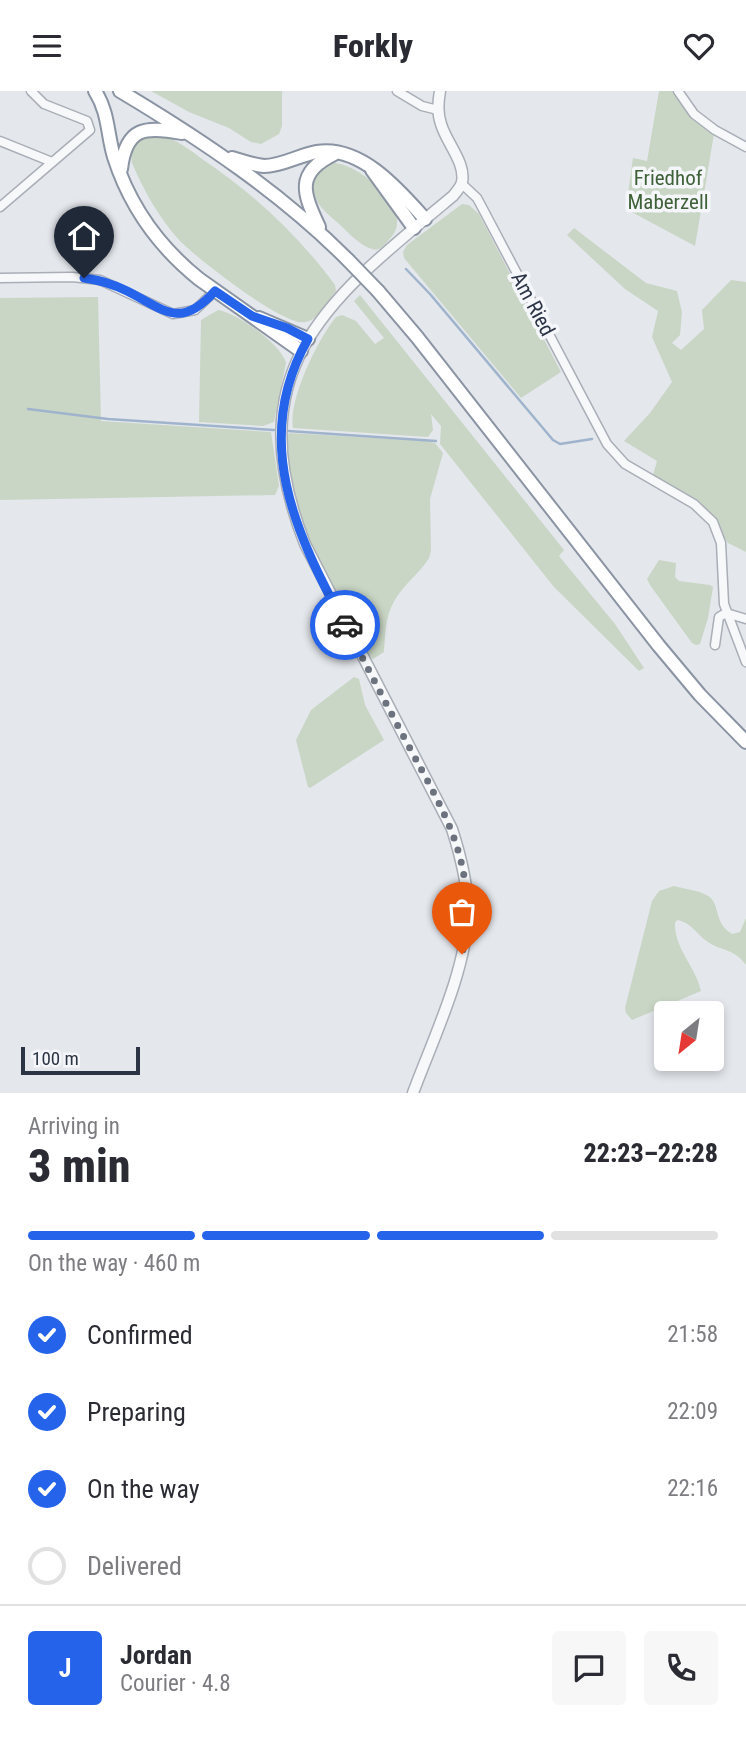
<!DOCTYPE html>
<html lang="en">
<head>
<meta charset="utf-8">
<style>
  body { margin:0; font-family:"Roboto Condensed",sans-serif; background:#f7f7f7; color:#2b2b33; height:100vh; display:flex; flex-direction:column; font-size:26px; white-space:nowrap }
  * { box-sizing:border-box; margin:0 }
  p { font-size:23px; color:#7c7c81 }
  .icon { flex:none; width:38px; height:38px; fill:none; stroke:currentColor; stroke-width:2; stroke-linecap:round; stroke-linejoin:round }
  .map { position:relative; height:1002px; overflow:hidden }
  .drawer { display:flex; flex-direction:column; background:#fff; flex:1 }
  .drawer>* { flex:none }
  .needle { width:46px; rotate:210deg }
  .controls { position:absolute; left:654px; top:910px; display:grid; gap:14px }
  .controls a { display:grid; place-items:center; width:70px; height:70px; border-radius:7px; background:#fff; box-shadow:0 4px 10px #0003; font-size:35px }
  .scale { position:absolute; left:21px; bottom:18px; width:119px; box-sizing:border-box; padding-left:7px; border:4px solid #2b3445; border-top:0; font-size:19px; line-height:24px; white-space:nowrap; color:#2b3445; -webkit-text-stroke:5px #f4f6f9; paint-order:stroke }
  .pin { position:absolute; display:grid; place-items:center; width:60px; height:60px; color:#fff; margin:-72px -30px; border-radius:50% 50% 50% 0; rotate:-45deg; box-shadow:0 0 7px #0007 }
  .pin .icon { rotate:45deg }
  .courier { position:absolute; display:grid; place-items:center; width:70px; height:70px; margin:-35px; border:5px solid #2563eb; border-radius:50%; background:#fff; color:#222; box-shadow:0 2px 9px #0007 }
  .headline em { font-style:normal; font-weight:800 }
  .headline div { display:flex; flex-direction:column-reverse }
  .headline { display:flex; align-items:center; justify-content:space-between; height:119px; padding:0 28px }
  h1 { font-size:46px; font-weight:800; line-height:52px }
  .bar { display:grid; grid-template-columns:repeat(4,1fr); gap:10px 7px; align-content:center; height:84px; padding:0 28px }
  .bar i { height:9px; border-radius:5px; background:#e1e1e2 }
  .bar .selected { background:#2563eb }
  .bar p { grid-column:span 4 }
  .line { display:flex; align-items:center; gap:18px; padding:0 28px; border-top:2px solid #e1e1e2 }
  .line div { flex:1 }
  .round { display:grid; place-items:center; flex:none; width:74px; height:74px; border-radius:7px; background:#f7f7f7 }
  ol { padding:0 28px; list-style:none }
  li { display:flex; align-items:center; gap:21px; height:77px }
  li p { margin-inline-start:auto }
  li .icon { padding:7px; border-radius:50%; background:#2563eb; color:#fff; stroke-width:4 }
  li:last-child { color:#7c7c81 }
  li i { width:38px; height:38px; border:4px solid #e1e1e2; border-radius:50% }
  header { display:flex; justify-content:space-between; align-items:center; height:91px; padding:0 28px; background:#fff; font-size:32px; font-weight:800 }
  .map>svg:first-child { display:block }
  .green { fill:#c9d6c5 }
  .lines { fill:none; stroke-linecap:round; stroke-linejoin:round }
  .stream { stroke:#9fb4cc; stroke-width:2.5 }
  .minor-casing { stroke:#a9aeb7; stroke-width:11 }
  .tertiary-casing { stroke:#a9aeb7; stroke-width:13 }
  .trunk-casing { stroke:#8b94a3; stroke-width:16 }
  .minor { stroke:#f7f8fa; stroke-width:8 }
  .tertiary { stroke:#f7f8fa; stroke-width:10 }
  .trunk { stroke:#fff; stroke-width:12 }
  .trunk-bridge-casing { stroke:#8b94a3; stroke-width:16; stroke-linecap:butt }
  .trunk-bridge { stroke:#fff; stroke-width:12 }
  .done { stroke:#6c737f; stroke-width:7; stroke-dasharray:0 12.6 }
  .route { stroke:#2563eb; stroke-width:9 }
  .labels { text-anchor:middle; stroke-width:7; stroke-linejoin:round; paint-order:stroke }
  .park-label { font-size:21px; fill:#3f6138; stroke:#f4f6f9 }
  .street-label { font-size:21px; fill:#2b3445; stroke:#f4f6f9 }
</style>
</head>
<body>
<header><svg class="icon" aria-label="menu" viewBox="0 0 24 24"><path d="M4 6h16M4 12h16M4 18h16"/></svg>Forkly<svg class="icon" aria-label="heart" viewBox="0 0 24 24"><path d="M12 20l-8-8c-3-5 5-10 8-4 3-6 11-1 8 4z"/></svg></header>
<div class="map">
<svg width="746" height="1002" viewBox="0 0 746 1002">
  <rect width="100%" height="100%" fill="#e4e7ec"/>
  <g class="green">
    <polygon points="151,0 282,0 282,35 279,43 261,53 251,51 229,37 189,21"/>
    <polygon points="659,0 672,0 694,27 714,43 695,155 626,118 633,67 647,70"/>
    <path d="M158 43C176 48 190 59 205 70 255 104 299 145 335 194L336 200C328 210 319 228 306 231 285 237 197 167 180 150 159 127 144 100 132 72 129 52 141 46 158 43Z"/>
    <path d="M332 72C356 71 401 110 397 134 396 141 391 147 386 152 382 156 379 160 372 158 360 155 347 140 338 132 324 120 310 109 313 88L324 75Z"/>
    <polygon points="462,113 469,114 479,123 561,281 521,307 404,167 403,161 407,154"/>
    <polygon points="574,137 646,192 677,200 682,221 680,244 672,252 681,259 704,238 702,219 731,189 746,191 746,461 728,452 720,440 692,409 653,384 657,370 624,350 650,322 672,291 652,246 658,220 625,198 567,144"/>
    <path d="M360 204 564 459 559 465 615 533 644 577 639 580 554 496 440 353 441 335 431 323 433 339 428 346 293 337C288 309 318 248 336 226L342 224 356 230 375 253 384 247 354 210Z"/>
    <polygon points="98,206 101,330 271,341 279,395 275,404 0,409 0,207"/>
    <path d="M218 219C237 222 281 253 286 272L274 331 263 335 199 331 201 229Z"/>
    <path d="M289 342 427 350 435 352 443 362 430 408 431 460 429 467C423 477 415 484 407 493 386 516 386 531 384 561L373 568 368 565 310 455 292 403 287 346Z"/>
    <polygon points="659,469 676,472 675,486 679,490 710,494 713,496 708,527 700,553 696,554 692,552 650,494 647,488"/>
    <polygon points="354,586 359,588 365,614 384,649 310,697 308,696 296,649 311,619"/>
    <path d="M674 795C684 798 699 799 708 805 721 813 713 832 732 843L740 841 746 827V874C734 857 723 861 708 851 697 844 691 831 677 829L675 832C674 857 696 876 701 900L632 929 626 922 625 917 652 810 659 800Z"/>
  </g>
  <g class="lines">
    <g class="stream">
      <polyline points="406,178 430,203 553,349 560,353 592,348"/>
      <polyline points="28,318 108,328 274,339"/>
      <polyline points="288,340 436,350"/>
    </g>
    <g class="minor-casing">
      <g id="minor">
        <polyline points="397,0 422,15 438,19"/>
        <polyline points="678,0 694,23 715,39 746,56"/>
        <polyline points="0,50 52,71"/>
        <polyline points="462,93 477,107 484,120 607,353 625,373 694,413 713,431 721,452 724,513 746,571"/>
        <polyline points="0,116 90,39 87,30 44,13 31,0"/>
        <polyline points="0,187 72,186 100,189 173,223 195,219 215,200"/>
        <polyline points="726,522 746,528"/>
        <polyline points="715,554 719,526 726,522"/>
      </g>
    </g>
    <g class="tertiary-casing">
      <path id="tertiary" d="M413 1002C433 948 466 880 468 822 468 793 461 766 452 738L305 453C236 277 328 208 453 105 456 101 461 96 462 91 466 72 446 51 441 33 437 22 438 11 440 0"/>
    </g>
    <g class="trunk-casing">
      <g id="trunk">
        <path d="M95 0C109 22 107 43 114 66 130 116 158 155 199 188L301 260"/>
        <path d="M120 0C202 49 281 102 348 169"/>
        <path d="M232 67C242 70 253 74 264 75 282 75 299 64 317 61 361 54 399 99 425 128"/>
        <path d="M121 78C126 36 145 35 182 42"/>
        <polyline points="372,79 414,137"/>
        <path d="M319 136C303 102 295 82 334 63"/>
        <polyline points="378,200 417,246 659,555 700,604 746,651"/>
        <polyline points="259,227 308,248"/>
      </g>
    </g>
    <use href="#minor" class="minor"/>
    <use href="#tertiary" class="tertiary"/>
    <use href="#trunk" class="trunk"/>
    <g class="trunk-bridge-casing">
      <polyline id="trunk-bridge" points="348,169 378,200"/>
    </g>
    <use href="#trunk-bridge" class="trunk-bridge"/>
  </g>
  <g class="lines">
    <path class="done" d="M345 534C366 573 386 613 407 652 447 726 479 776 462 863"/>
    <path class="route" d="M84 187C99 189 113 193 127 200 165 219 180 239 215 200L252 225 287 237 308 248C251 348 295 442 345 534"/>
  </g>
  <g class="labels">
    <g class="park-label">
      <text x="668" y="94">Friedhof<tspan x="668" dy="24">Maberzell</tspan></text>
    </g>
    <g class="street-label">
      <text transform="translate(533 213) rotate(62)" y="7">Am Ried</text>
    </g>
  </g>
</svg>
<div class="controls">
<a><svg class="needle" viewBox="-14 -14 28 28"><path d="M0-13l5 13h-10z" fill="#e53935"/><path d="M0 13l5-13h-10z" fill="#7c7c81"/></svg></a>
</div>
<div class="scale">100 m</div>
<div class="pin" style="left:462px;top:863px;background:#ea580c"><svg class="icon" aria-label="bag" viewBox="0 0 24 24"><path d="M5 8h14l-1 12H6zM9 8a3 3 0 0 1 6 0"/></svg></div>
<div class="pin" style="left:84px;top:187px;background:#1f2937"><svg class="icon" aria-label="home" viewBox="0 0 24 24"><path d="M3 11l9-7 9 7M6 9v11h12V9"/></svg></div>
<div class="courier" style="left:345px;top:534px"><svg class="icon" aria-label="car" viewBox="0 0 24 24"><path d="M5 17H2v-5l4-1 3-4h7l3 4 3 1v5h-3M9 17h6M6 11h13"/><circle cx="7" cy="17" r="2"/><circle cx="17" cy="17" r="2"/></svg></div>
</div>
<section class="drawer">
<div class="headline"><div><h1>3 min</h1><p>Arriving in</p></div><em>22:23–22:28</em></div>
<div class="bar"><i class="selected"></i><i class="selected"></i><i class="selected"></i><i></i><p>On the way · 460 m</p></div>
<ol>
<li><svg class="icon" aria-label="check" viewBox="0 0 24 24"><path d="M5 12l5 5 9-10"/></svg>Confirmed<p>21:58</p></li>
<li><svg class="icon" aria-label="check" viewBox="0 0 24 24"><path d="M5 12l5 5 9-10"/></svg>Preparing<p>22:09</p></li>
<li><svg class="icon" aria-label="check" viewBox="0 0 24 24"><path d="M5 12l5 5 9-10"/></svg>On the way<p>22:16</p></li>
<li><i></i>Delivered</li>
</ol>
<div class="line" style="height:126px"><b class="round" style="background:#2563eb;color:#fff">J</b><div><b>Jordan</b><p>Courier · 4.8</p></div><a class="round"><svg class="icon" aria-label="chat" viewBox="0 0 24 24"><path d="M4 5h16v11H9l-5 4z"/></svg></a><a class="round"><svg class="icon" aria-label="phone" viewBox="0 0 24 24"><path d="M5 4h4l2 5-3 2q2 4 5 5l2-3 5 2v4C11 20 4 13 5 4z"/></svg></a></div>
</section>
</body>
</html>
